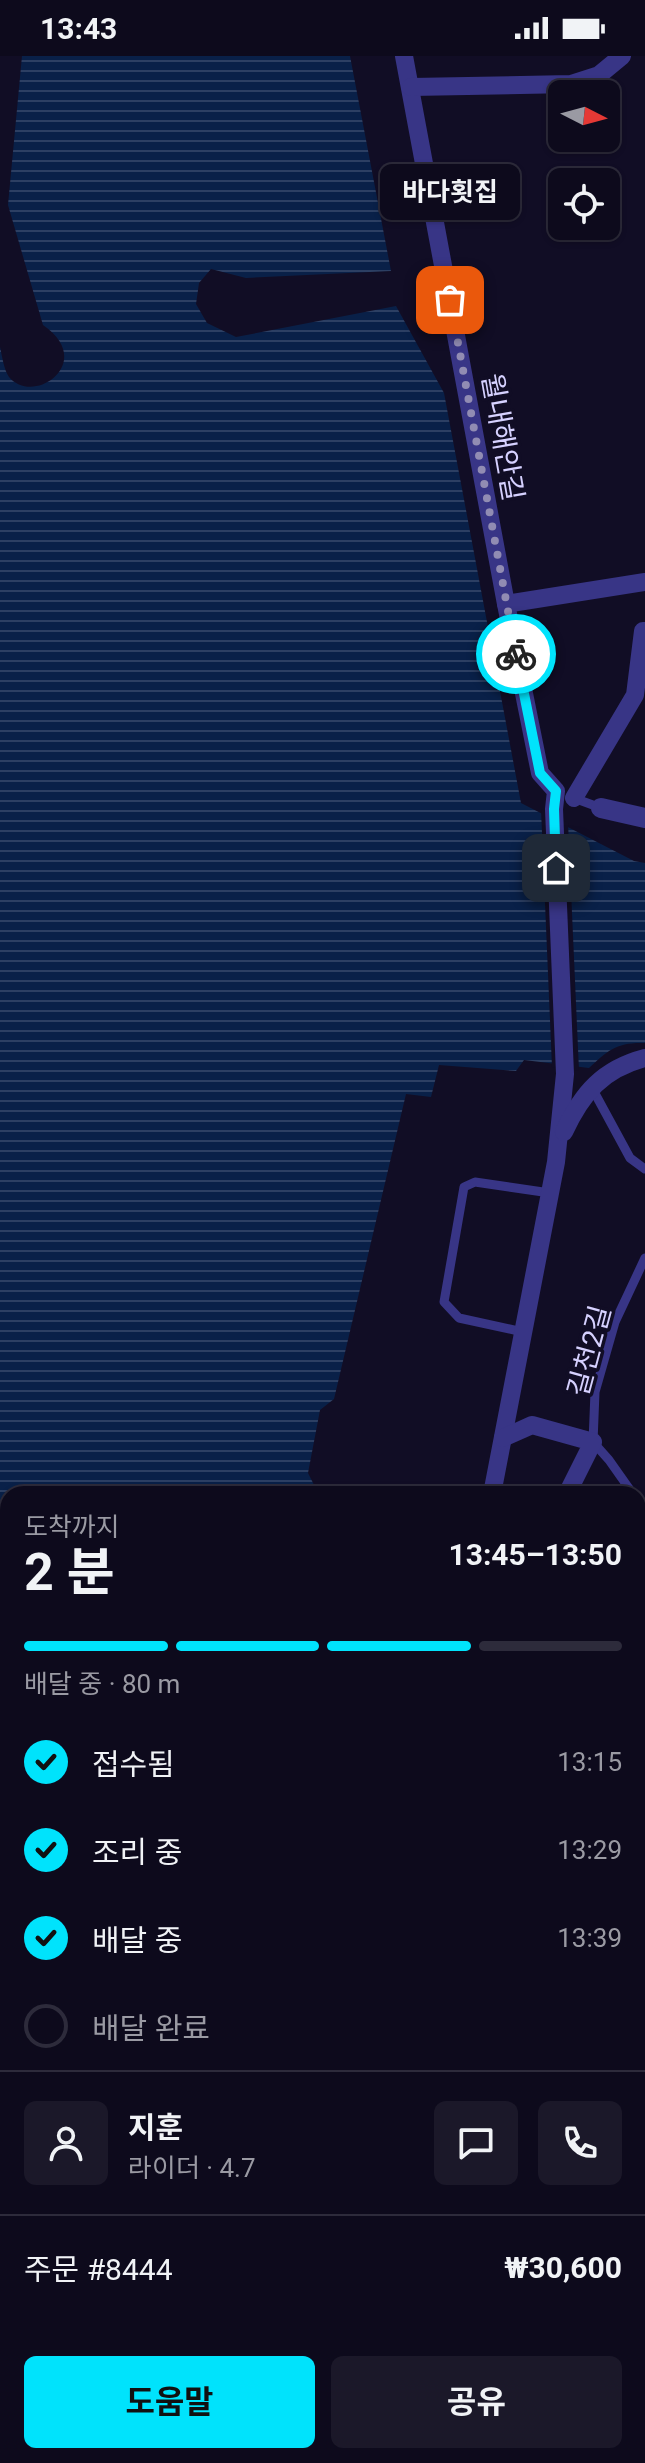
<!DOCTYPE html>
<html lang="ko">
<head>
<meta charset="utf-8">
<style>
  body { margin:0; font-family:Roboto,"Noto Sans KR",sans-serif; background:#1b1829; color:#f1f3f6; height:100vh; display:flex; flex-direction:column; font-size:30px; white-space:nowrap }
  * { box-sizing:border-box; margin:0 }
  p { font-size:26px; color:#9a9aa3 }
  .icon { flex:none; width:44px; height:44px; fill:none; stroke:currentColor; stroke-width:2; stroke-linecap:round; stroke-linejoin:round }
  .map { position:relative; flex:1; overflow:hidden }
  .sheet { position:absolute; left:0px; top:1430px; width:646px; height:978px; display:flex; flex-direction:column; background:#0d0a1c; border-radius:24px 24px 0 0; box-shadow:0 2px 6px #0004,0 0 0 2px #2d2b3b }
  .sheet>* { flex:none }
  .needle { width:52px; rotate:96deg }
  .controls { position:absolute; left:548px; top:24px; display:grid; gap:16px }
  .controls a { display:grid; place-items:center; width:72px; height:72px; border-radius:12px; background:#0d0a1c; box-shadow:0 2px 6px #0004,0 0 0 2px #2d2b3b; font-size:40px }
  .pin { position:absolute; display:grid; place-items:center; width:68px; height:68px; color:#fff; margin:-34px; border-radius:16px; box-shadow:0 4px 12px #0006 }
  .courier { position:absolute; display:grid; place-items:center; width:80px; height:80px; margin:-40px; border:6px solid #00e3fc; border-radius:50%; background:#fff; color:#222; box-shadow:0 2px 10px #0007 }
  .bubble { position:absolute; height:56px; border-radius:12px; background:#0d0a1c; box-shadow:0 2px 6px #0004,0 0 0 2px #2d2b3b; font-size:26px; font-weight:700; line-height:56px; text-align:center }
  .overview em { font-style:normal; font-weight:700 }
  .overview div { display:flex; flex-direction:column-reverse }
  .overview { display:flex; align-items:center; justify-content:space-between; height:136px; padding:0 24px }
  h1 { font-size:52px; font-weight:700; line-height:60px }
  .bar { display:grid; grid-template-columns:repeat(4,1fr); gap:12px 8px; align-content:center; height:96px; padding:0 24px }
  .bar i { height:10px; border-radius:6px; background:#2d2b3b }
  .bar .selected { background:#00e3fc }
  .bar p { grid-column:span 4 }
  .line { display:flex; align-items:center; gap:20px; padding:0 24px; border-top:2px solid #2d2b3b }
  .line div { flex:1 }
  .round { display:grid; place-items:center; flex:none; width:84px; height:84px; border-radius:12px; background:#1b1829 }
  ol { padding:0 24px; list-style:none }
  li { display:flex; align-items:center; gap:24px; height:88px }
  li p { margin-inline-start:auto }
  li .icon { padding:8px; border-radius:50%; background:#00e3fc; color:#111; stroke-width:4 }
  li:last-child { color:#9a9aa3 }
  li i { width:44px; height:44px; border:4px solid #2d2b3b; border-radius:50% }
  .action { display:flex; gap:16px; margin-top:auto; padding:16px 24px }
  .action a { flex:1; height:92px; border-radius:12px; background:#00e3fc; color:#111; font-size:32px; font-weight:700; line-height:92px; text-align:center }
  .action a+a { background:#1b1829; color:#f1f3f6 }
  .status { display:flex; justify-content:space-between; align-items:center; height:56px; padding:0 40px; background:#0d0a1c; direction:ltr }
  .status svg { height:22px; fill:currentColor }
  .map>svg:first-child { display:block }
  .water { fill:url(#water-rules) }
  .pier { fill:#110d25 }
  .lines { fill:none; stroke-linecap:round; stroke-linejoin:round }
  .service { stroke:#383586; stroke-width:9 }
  .minor { stroke:#383586; stroke-width:18 }
  .tertiary { stroke:#383586; stroke-width:20 }
  .done { stroke:#918cb3; stroke-width:8; stroke-dasharray:0 14.4 }
  .route { stroke:#00e3fc; stroke-width:10 }
  .labels { text-anchor:middle; stroke-width:7; stroke-linejoin:round; paint-order:stroke }
  .street-label { font-size:28px; fill:#d6d1ff; stroke:#110d25 }
</style>
</head>
<body>
<div class="status"><b>13:43</b><svg viewBox="0 0 49 12"><path d="M0 12V9h3v3zM5 12V6h3v6zM10 12V3h3v9zM15 12V0h3v12zM26 1h20v11H26zM47 4h2v5h-2z"/></svg></div>
<div class="map">
<svg width="645" height="2407" viewBox="0 0 645 2407">
  <defs>
    <pattern id="water-rules" width="6" height="5" patternUnits="userSpaceOnUse" patternTransform="scale(2)"><rect width="6" height="5" fill="#092048"/><path d="M0 2.5h6" fill="none" stroke="#2c3f63"/></pattern>
  </defs>
  <rect width="100%" height="100%" fill="#110d25"/>
  <g class="water">
    <path d="M22 0H350L391 215 246 222 211 213 199 227 196 248 207 267 236 281 396 250 444 337 521 747 634 805 645 807V987C617 986 608 994 589 1012L524 1004 516 1015 439 1009 431 1041 406 1038 334 1343 320 1354 308 1417 316 1433 315 1438H8V1574L0 1572V291C2 300 4 314 9 321 34 351 97 306 43 269L8 149Z"/>
    <polygon points="0,1601 8,1602 8,1716 0,1714"/>
    <polygon points="75,2400 169,2400 171,2405 167,2407 83,2407"/>
  </g>
  <polygon class="pier" points="541,753 568,767 579,1015 552,1011"/>
  <g class="lines">
    <g class="service">
      <polyline points="571,741 601,752"/>
      <polyline points="592,1032 630,1102 645,1113"/>
      <polyline points="523,1276 459,1262 444,1246 464,1131 475,1126 550,1137"/>
      <polyline points="633,1438 609,1404 593,1386 595,1336 615,1266 645,1202"/>
      <polyline points="0,1976 8,1977"/>
      <polyline points="0,2036 8,2038"/>
      <polyline points="0,2290 8,2292"/>
      <polyline points="45,2407 47,2400"/>
    </g>
    <g class="minor">
      <polyline points="404,0 506,548 540,717 556,735 554,753 565,1018 556,1106 492,1438"/>
      <polyline points="411,31 571,28 599,19 622,0"/>
      <polyline points="506,548 645,526"/>
      <polyline points="574,742 635,639 643,575 645,575"/>
      <path d="M564 1076C582 1037 603 1013 645 1002"/>
      <polyline points="503,1382 532,1369 593,1386 567,1438"/>
      <polyline points="638,1766 645,1769"/>
      <polyline points="638,1897 642,1898 645,1884"/>
      <polyline points="638,1945 645,1930"/>
      <polyline points="638,2115 645,2111"/>
      <polyline points="638,2210 645,2208"/>
      <polyline points="638,2280 645,2277"/>
      <polyline points="638,2380 645,2372"/>
      <polyline points="200,2400 203,2407"/>
      <polyline points="401,2400 406,2407"/>
      <polyline points="614,2407 620,2400"/>
    </g>
    <polyline class="tertiary" points="601,752 645,762"/>
  </g>
  <g class="lines">
    <polyline class="done" points="450,244 516,598"/>
    <polyline class="route" points="516,598 540,717 556,735 554,753 556,812"/>
  </g>
  <g class="labels">
    <g class="street-label">
      <text transform="translate(503 381) rotate(80)" y="10">월내해안길</text>
      <text transform="translate(589 1295) rotate(-75)" y="10">길천2길</text>
    </g>
  </g>
</svg>
<div class="controls">
<a><svg class="needle" viewBox="-14 -14 28 28"><path d="M0-13l5 13h-10z" fill="#e53935"/><path d="M0 13l5-13h-10z" fill="#9a9aa3"/></svg></a>
<a><svg class="icon" aria-label="locate" viewBox="0 0 24 24"><circle cx="12" cy="12" r="6"/><path d="M12 2v4M12 18v4M2 12h4M18 12h4"/></svg></a>
</div>
<div class="pin" style="left:450px;top:244px;background:#ea580c"><svg class="icon" aria-label="bag" viewBox="0 0 24 24"><path d="M5 8h14l-1 12H6zM9 8a3 3 0 0 1 6 0"/></svg></div>
<div class="pin" style="left:556px;top:812px;background:#1f2937"><svg class="icon" aria-label="home" viewBox="0 0 24 24"><path d="M3 11l9-7 9 7M6 9v11h12V9"/></svg></div>
<div class="courier" style="left:516px;top:598px"><svg class="icon" aria-label="bike" viewBox="0 0 24 24"><circle cx="6" cy="16" r="4"/><circle cx="18" cy="16" r="4"/><path d="M6 16l4-8h5l3 8M10 8l3 8H6M13 5h3"/></svg></div>
<div class="bubble" style="left:380px;top:108px;width:140px">바다횟집</div>
<section class="sheet">
<div class="overview"><div><h1>2 분</h1><p>도착까지</p></div><em>13:45–13:50</em></div>
<div class="bar"><i class="selected"></i><i class="selected"></i><i class="selected"></i><i></i><p>배달 중 · 80 m</p></div>
<ol>
<li><svg class="icon" aria-label="check" viewBox="0 0 24 24"><path d="M5 12l5 5 9-10"/></svg>접수됨<p>13:15</p></li>
<li><svg class="icon" aria-label="check" viewBox="0 0 24 24"><path d="M5 12l5 5 9-10"/></svg>조리 중<p>13:29</p></li>
<li><svg class="icon" aria-label="check" viewBox="0 0 24 24"><path d="M5 12l5 5 9-10"/></svg>배달 중<p>13:39</p></li>
<li><i></i>배달 완료</li>
</ol>
<div class="line" style="height:144px"><a class="round"><svg class="icon" aria-label="person" viewBox="0 0 24 24"><circle cx="12" cy="8" r="4"/><path d="M4 21q1-7 8-7t8 7"/></svg></a><div><b>지훈</b><p>라이더 · 4.7</p></div><a class="round"><svg class="icon" aria-label="chat" viewBox="0 0 24 24"><path d="M4 5h16v11H9l-5 4z"/></svg></a><a class="round"><svg class="icon" aria-label="phone" viewBox="0 0 24 24"><path d="M5 4h4l2 5-3 2q2 4 5 5l2-3 5 2v4C11 20 4 13 5 4z"/></svg></a></div>
<div class="line" style="height:104px"><div>주문 #8444</div><b>₩30,600</b></div>
<div class="action"><a>도움말</a><a>공유</a></div>
</section>
</div>
</body>
</html>
